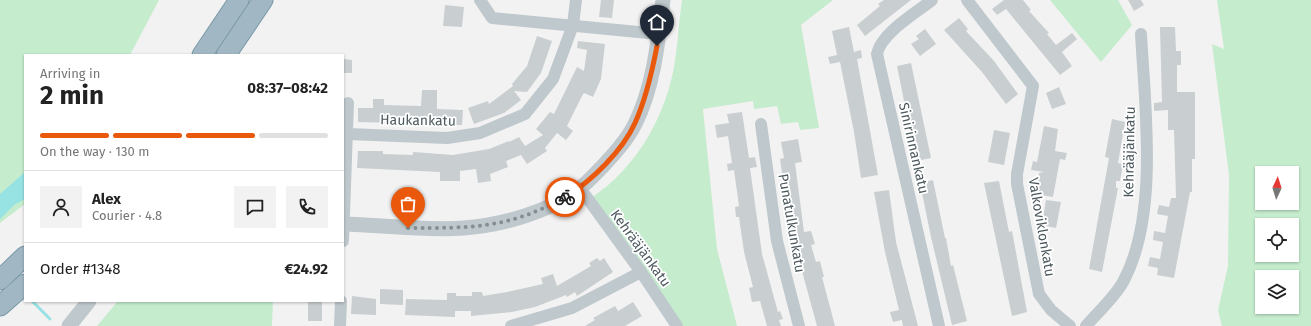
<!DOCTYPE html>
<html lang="en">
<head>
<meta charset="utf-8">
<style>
  body { margin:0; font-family:"Fira Sans",sans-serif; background:#f2f2f2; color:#222; height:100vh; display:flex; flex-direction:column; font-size:15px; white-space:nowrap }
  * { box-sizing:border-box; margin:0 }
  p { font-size:13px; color:#767676 }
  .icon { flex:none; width:22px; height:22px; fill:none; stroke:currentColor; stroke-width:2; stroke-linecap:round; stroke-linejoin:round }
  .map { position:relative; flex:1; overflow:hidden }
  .details { position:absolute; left:24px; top:54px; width:320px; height:248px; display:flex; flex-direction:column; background:#fff; border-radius:0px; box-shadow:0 1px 3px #0004 }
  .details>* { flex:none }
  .needle { width:26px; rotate:4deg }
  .buttons { position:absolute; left:1255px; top:166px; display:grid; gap:8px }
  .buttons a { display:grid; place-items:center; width:44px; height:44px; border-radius:0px; background:#fff; box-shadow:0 1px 3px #0004; font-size:20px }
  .pin { position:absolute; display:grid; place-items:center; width:34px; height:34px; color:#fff; margin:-41px -17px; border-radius:50% 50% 50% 0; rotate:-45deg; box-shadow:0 0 4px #0007 }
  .pin .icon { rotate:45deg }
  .courier { position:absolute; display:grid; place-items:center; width:40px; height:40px; margin:-20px; border:3px solid #ea580c; border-radius:50%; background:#fff; color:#222; box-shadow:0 1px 5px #0007 }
  .overview em { font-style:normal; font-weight:700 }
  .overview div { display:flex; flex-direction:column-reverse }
  .overview { display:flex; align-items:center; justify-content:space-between; height:68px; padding:0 16px }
  h1 { font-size:26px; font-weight:700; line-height:30px }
  .bar { display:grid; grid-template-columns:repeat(4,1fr); gap:6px 4px; align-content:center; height:48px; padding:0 16px }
  .bar i { height:5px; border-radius:3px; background:#e0e0e0 }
  .bar .on { background:#ea580c }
  .bar p { grid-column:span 4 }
  .line { display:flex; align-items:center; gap:10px; padding:0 16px; border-top:1px solid #e0e0e0 }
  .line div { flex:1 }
  .round { display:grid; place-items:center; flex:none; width:42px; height:42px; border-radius:0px; background:#f2f2f2 }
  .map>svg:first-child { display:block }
  .green { fill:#c5eccd; fill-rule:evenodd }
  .water { fill:#97e3e4 }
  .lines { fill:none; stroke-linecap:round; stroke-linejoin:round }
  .stream { stroke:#97e3e4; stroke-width:3 }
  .building { fill:#c9ced0 }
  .trunk-casing { stroke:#7a98a7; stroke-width:21 }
  .minor { stroke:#bfc8cc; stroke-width:12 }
  .tertiary { stroke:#bfc8cc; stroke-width:15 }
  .trunk { stroke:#a1b8c4; stroke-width:19 }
  .done { stroke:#868e91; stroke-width:4; stroke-dasharray:0 7.2 }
  .route { stroke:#ea580c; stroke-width:5 }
  .labels { text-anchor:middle; stroke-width:3.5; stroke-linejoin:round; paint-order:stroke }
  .street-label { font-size:14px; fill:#4b585d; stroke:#fff }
</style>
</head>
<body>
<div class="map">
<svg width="1311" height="326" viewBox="0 0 1311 326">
  <rect width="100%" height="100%" fill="#f3f2f2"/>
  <g class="green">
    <polygon points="0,0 159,0 130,55 25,55 25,204 0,223"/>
    <path d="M682 0H833L801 25 819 128 800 130 798 122 781 124 777 106 754 109 753 101 703 109 717 249 737 326H683L591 198C637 168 667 114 675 61 678 41 679 20 682 0Z"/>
    <polygon points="1050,0 1118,0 1132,25 1101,62"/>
    <path d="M1217 0H1311V326H1222L1218 310 1228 266 1229 175 1212 44 1224 49ZM1262 173H1292V203H1262ZM1262 225H1292V255H1262ZM1262 277H1292V307H1262Z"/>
    <polygon points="118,301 273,301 272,326 97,326"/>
  </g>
  <polygon class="water" points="25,172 25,199 14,205 0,219 0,194"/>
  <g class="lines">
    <polyline class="stream" points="32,301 50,319"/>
  </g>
  <g class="building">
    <polygon points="601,0 614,0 612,18 599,17"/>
    <polygon points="884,0 911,0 865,36 857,25 880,6 878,4"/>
    <polygon points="1004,0 1023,0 1031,10 1029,11 1049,33 1047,34 1056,45 1072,33 1077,39 1062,52 1072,66 1060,75 1006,9 997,15 992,9"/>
    <polygon points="1128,0 1141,0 1144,5 1134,11"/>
    <polygon points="445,5 464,7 462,27 443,26"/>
    <polygon points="959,18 968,29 966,31 994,61 1018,94 1006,104 982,72 944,30"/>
    <polygon points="849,27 854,52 861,50 862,58 857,59 878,175 861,178 854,132 840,62 830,64 828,57 837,55 832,31"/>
    <polygon points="1160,27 1175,27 1176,51 1181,51 1181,65 1177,65 1177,92 1195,92 1195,159 1192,159 1192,192 1190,192 1174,278 1157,275 1158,268 1148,266 1150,257 1160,259 1163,242 1153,240 1154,231 1165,233 1168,216 1157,214 1159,205 1169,207 1171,198 1176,198 1174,130 1168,130 1168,110 1154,111 1154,103 1162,102"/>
    <polygon points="925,29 936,44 920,56 911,44 919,39 916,36"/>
    <polygon points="537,36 552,41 541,73 527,92 514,91 521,100 504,113 474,124 468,108 488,101 489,104 513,86 512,84 527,66"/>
    <polygon points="578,41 605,44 601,79 593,97 584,93 582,96 567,126 573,131 566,140 557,133 545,148 547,151 527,164 521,155 506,161 508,167 490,174 491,181 478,183 476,169 460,171 460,181 440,181 440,172 357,168 358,151 383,151 383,154 413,155 413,152 453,155 489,149 509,141 509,142 519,137 525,146 543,135 536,129 550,112 554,114 577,67 584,71 587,50 577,48"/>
    <polygon points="343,59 352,60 352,73 343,73"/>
    <polygon points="911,63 931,158 916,161 897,66"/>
    <polygon points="1059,87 1066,104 1052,109 1046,93"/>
    <polygon points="422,90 437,90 437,109 463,110 462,125 358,122 358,108 373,108 373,99 384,99 384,105 421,106"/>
    <polygon points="742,112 749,158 755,157 757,167 750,168 762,254 778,312 780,311 783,319 779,320 781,326 767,326 760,301 752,302 749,288 753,287 744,252 739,217 736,217 735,207 739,206 734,170 728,171 727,164 732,163 728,136 717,138 715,125 729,123 727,114"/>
    <polygon points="1112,119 1125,122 1118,163 1123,164 1120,181 1116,181 1116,188 1118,188 1102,272 1089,269 1109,158 1105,157"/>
    <polygon points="1044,126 1058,129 1055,151 1067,153 1065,160 1060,159 1053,197 1035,194 1039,173 1044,172 1031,170 1033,161 1037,162"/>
    <polygon points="994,130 1010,133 1004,165 988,162"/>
    <polygon points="798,139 802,162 795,163 804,232 811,231 815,244 811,245 816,262 820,261 824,277 822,277 835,326 817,326 790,227 780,159 784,158 781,142"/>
    <polygon points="933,180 945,238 946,238 951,266 953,265 967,321 952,325 931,237 920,183"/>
    <polygon points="999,181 1009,232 1012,231 1027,312 1012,316 984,183"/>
    <polygon points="889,190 896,242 918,326 903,326 902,320 893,322 890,312 899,310 885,252 874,192"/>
    <polygon points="1046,200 1061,202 1056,228 1042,225"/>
    <polygon points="597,258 600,261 604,258 613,272 577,296 575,292 567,297 566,295 535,307 512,312 481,315 471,316 471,311 455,311 455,317 405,315 406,299 447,300 447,293 456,293 456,296 472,296 472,292 482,292 483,296 507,292 543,284 541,278 553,274 557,286 591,266 589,263"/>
    <polygon points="380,289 403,290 403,305 380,304"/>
    <polygon points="352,296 376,299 376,315 351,314"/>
    <rect x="308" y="301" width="14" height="20"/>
    <polygon points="633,302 642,316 625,326 585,326 595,320 593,318 615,306 618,311"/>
  </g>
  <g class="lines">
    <g class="trunk-casing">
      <g id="trunk">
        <polyline points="202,55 239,0"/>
        <polyline points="226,55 263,0"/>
        <polyline points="0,280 25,256"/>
        <polyline points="0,306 25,284"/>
      </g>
    </g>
    <g class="minor">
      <polyline points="480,0 492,18 659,34"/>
      <path d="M932 0C916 13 881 33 877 54L939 326"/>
      <polyline points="967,0 1033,86 1017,174 1017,184 1039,294 1051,310 1070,326"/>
      <polyline points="761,124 777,241 799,326"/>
      <polyline points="348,134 447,138 480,133 525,114 553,79 573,25 576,0"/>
      <polyline points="580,188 641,272 677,326"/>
      <polyline points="343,241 348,103"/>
      <polyline points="340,326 341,301"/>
      <polyline points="511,326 572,308 641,272"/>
      <path d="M1086 326C1098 312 1114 298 1123 282 1159 216 1145 108 1141 34"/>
    </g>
    <g class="tertiary">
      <path d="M343 224C383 225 424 231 464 228 502 225 550 212 580 188 588 182 595 174 602 167 614 154 627 140 635 124 654 86 658 41 663 0"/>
      <polyline points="69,326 89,301"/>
    </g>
    <use href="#trunk" class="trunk"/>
  </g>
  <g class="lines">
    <path class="done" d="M408 228C470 228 509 229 565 197"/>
    <path class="route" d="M565 197C591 182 623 150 635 123 646 99 652 72 657 46"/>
  </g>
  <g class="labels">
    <g class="street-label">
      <text transform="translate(418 120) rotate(1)" y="5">Haukankatu</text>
      <text transform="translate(914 148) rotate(77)" y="5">Sinirinnankatu</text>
      <text transform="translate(1129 152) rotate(-89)" y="5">Kehrääjänkatu</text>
      <text transform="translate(792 223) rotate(80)" y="5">Punatulkunkatu</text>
      <text transform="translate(1042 227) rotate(80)" y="5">Valkoviklonkatu</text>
      <text transform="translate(641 248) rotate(54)" y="5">Kehrääjänkatu</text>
    </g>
  </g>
</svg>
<div class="buttons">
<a><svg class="needle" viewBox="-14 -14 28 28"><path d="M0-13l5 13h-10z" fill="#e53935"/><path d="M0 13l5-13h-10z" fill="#767676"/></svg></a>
<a><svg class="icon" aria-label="locate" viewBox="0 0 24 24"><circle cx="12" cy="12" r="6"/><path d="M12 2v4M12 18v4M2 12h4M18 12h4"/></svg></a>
<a><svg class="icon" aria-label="layers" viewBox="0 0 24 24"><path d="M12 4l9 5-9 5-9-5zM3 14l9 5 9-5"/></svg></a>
</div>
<div class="pin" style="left:408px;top:228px;background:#ea580c"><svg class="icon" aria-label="bag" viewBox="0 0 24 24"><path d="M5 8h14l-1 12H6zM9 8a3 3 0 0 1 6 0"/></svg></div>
<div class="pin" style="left:657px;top:46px;background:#1f2937"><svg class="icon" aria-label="home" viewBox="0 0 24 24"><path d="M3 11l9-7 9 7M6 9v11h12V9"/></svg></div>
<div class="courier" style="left:565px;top:197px"><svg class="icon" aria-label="bike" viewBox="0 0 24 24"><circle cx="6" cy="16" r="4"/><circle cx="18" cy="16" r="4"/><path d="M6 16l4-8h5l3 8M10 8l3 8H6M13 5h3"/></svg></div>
<section class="details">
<div class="overview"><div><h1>2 min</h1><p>Arriving in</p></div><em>08:37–08:42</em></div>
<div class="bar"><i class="on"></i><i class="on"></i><i class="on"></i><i></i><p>On the way · 130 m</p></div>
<div class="line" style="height:72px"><a class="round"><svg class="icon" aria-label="person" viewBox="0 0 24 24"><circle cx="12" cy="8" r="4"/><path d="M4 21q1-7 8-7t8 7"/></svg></a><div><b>Alex</b><p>Courier · 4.8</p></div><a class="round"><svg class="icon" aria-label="chat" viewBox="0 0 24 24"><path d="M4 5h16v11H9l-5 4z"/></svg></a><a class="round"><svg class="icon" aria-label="phone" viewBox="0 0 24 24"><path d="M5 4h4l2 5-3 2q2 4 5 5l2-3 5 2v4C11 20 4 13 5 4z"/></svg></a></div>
<div class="line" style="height:52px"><div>Order #1348</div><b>€24.92</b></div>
</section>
</div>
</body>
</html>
